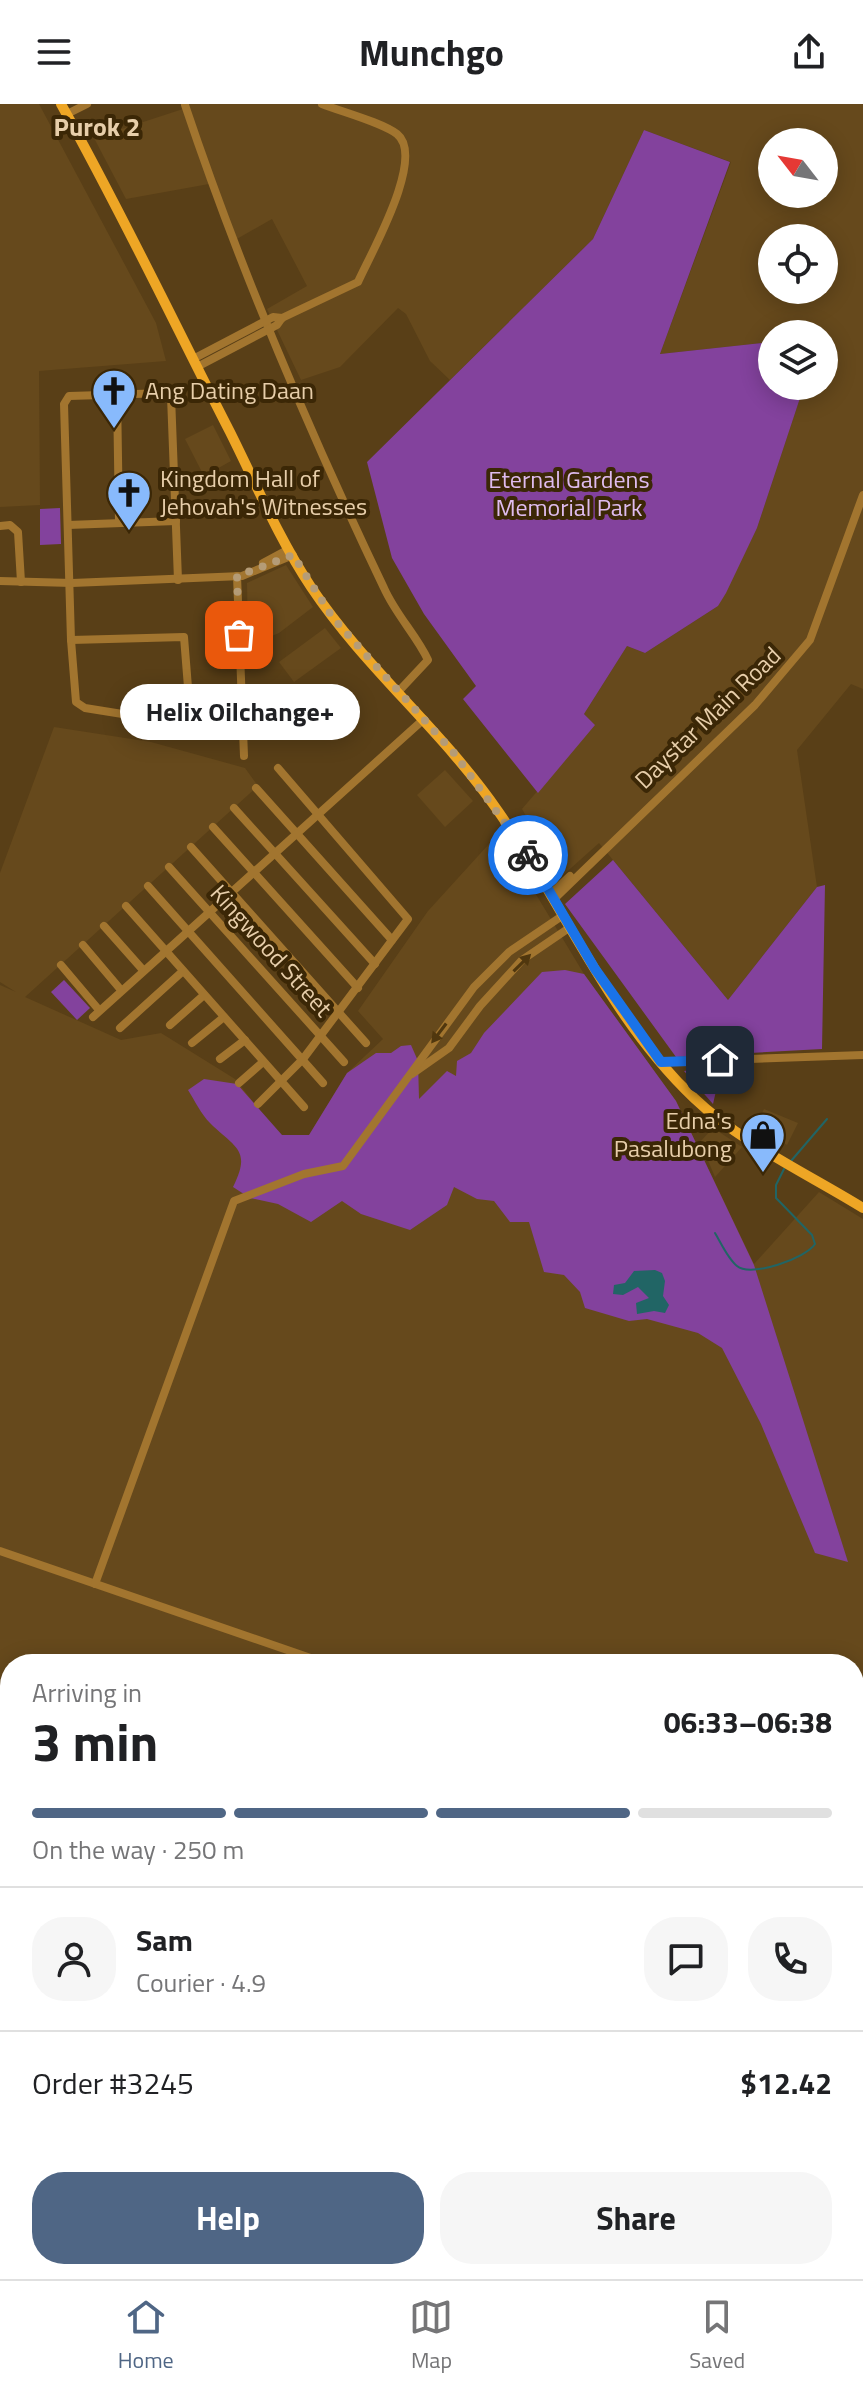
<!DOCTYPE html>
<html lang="en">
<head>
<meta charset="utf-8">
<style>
  body { margin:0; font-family:"Titillium Web",sans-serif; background:#f6f6f6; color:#202124; height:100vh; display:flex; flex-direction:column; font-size:30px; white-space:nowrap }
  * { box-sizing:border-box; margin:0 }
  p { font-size:26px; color:#757577 }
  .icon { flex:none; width:44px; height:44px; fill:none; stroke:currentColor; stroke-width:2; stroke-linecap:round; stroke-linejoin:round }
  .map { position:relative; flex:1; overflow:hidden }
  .side { position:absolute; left:0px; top:1550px; width:864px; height:626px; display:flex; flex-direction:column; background:#fff; border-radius:32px 32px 0 0; box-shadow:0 4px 20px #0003 }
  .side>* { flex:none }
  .needle { width:52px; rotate:301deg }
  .buttons { position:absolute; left:758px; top:24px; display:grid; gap:16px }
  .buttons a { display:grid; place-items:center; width:80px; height:80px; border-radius:50%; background:#fff; box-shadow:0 4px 20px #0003; font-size:40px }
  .pin { position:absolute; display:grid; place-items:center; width:68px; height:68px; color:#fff; margin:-34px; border-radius:16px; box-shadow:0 4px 12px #0006 }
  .courier { position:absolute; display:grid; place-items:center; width:80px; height:80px; margin:-40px; border:6px solid #1a73e8; border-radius:50%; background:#fff; color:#222; box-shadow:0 2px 10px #0007 }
  .bubble { position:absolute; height:56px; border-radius:28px; background:#fff; box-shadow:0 4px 20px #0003; font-size:26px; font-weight:700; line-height:56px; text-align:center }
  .overview em { font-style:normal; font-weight:700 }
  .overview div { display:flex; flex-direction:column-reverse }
  .overview { display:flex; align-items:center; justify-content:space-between; height:136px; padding:0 32px }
  h1 { font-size:52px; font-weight:700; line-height:60px }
  .bar { display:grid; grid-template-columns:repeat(4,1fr); gap:12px 8px; align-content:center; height:96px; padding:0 32px }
  .bar i { height:10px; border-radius:6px; background:#e0e0e0 }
  .bar .on { background:#4f6685 }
  .bar p { grid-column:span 4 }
  .line { display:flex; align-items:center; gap:20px; padding:0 32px; border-top:2px solid #e0e0e0 }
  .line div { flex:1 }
  .round { display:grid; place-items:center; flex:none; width:84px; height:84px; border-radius:32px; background:#f6f6f6 }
  .cta { display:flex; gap:16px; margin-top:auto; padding:16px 32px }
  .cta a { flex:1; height:92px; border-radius:32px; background:#4f6685; color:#fff; font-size:32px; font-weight:700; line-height:92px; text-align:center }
  .cta a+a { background:#f6f6f6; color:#202124 }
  header { display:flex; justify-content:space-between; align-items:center; height:104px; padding:0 32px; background:#fff; font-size:36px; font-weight:700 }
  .menu { display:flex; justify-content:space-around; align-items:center; height:112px; border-top:2px solid #e0e0e0; background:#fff; font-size:22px; color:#757577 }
  .menu a { display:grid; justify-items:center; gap:4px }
  .menu .on { color:#4f6685 }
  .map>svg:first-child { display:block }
  .built { fill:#66491c; fill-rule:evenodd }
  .green { fill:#83429d }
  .water { fill:#216565 }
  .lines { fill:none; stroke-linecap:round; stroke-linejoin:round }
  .stream { stroke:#216565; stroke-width:2 }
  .minor { stroke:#a2752f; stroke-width:8 }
  .major { stroke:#eea625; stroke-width:10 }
  .oneway { fill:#50370e }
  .done { stroke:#b59c77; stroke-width:8; stroke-dasharray:0 14.4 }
  .route { stroke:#1a73e8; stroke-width:10 }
  .labels { text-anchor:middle; stroke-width:8; stroke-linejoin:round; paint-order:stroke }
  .poi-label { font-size:24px; fill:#e7ceaa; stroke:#3b2706; text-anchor:start }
  .park-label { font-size:24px; fill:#dfbcef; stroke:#3b2706 }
  .street-label { font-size:24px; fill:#e7ceaa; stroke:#3b2706 }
  .neighbourhood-label { font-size:26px; font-weight:bold; fill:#e7ceaa; stroke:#3b2706 }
</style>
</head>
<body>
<header><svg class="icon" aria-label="menu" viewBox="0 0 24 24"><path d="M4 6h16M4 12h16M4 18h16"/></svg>Munchgo<svg class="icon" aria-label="share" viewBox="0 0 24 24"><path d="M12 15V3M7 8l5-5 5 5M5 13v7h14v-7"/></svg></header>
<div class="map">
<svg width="863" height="2175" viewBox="0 0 863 2175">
  <rect width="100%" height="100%" fill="#593f17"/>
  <g class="built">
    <polygon points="0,0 39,0 156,219 166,257 39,267 40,401 0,403"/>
    <path d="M187 0H863V585L851 580 797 646 817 783 728 896 599 739 561 773 522 705 594 621 584 610 627 542 645 549 718 502 757 424 804 282H824V230H772V238L660 250 731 58 644 26 593 135 450 276 430 257 406 210 398 204 340 263 301 276 267 205 307 182 272 115 235 136ZM772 38H824V90H772ZM772 134H824V186H772Z"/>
    <polygon points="183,5 209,80 126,95 94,34"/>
    <polygon points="213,321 231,357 204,372 185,335"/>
    <polygon points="286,461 313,503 279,529 248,542 247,479"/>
    <polygon points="325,524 341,544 294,578 279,558"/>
    <polygon points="54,623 151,638 245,664 258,682 25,893 121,936 161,929 235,975 280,1032 309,1031 347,969 383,935 358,907 428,807 499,729 584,870 676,997 754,1160 819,1088 863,1115 863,2086 854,2100 854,1560 10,1560 10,1846 0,1845 0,881 16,888 0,878 0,769"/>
    <polygon points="445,666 473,697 445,723 417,691"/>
    <polygon points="764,1005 798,1019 787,1041 755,1023"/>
    <polygon points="713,1024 742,1043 715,1073 700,1038"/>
    <polygon points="325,2166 813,2166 807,2175 348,2175"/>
  </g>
  <g class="green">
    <polygon points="644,26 730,58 660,250 772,238 772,282 804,282 757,424 726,489 718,502 645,549 627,542 584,610 595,621 538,689 463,595 476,582 424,510 392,454 367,358 593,135"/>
    <polygon points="60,404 61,440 40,441 40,405"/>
    <polygon points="613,756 728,896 817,783 825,781 822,945 676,953 565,800"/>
    <path d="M565 866 584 870 676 997 754 1161 848 1458 815 1449 761 1320 722 1244 698 1229 647 1215 629 1217 585 1204 580 1188 564 1171 544 1168 529 1118H510L494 1097 477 1095 454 1083 447 1101 410 1126 361 1110 342 1097 311 1118 278 1100 250 1094 233 1083C252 1045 235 1044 210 1019 201 1010 195 997 188 986L204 975 237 980 282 1031H309L347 969 376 949H391L401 942 411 941 418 957 419 995 447 967 456 972 457 957 471 949 484 929 542 868Z"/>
    <polygon points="64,876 90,904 77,916 51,888"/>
    <polygon points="722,961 713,1000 684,967"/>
  </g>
  <polygon class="water" points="634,1167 655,1166 662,1169 665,1177 663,1192 669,1201 665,1209 654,1207 637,1210 636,1199 649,1194 638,1183 623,1191 613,1190 614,1181 625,1179"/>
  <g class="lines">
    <g class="stream">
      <polyline points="791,1057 827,1015"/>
      <path d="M715 1129C721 1139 728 1155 737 1162 751 1174 806 1154 815 1140L812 1131 776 1094V1081L784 1065"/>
    </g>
    <g class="minor">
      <path d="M185 1C240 165 309 327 384 484 396 511 417 532 428 556L398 588"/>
      <polyline points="67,10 87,0"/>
      <polyline points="193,255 273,213 282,214"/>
      <path d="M197 263 277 221 282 214 358 178C371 149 426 53 397 30 381 18 342 8 322 0"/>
      <polyline points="117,290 119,417"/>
      <polyline points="68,421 176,417"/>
      <polyline points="0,422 10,421 18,428 21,478"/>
      <polyline points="263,459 289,445"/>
      <polyline points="237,472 244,652"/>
      <polyline points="178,476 171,292 167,289 69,292 64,300 71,536 76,598 85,604 191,621 243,621"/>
      <polyline points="0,477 72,479 242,472 293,451"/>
      <polyline points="71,536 184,533 191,621"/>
      <polyline points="256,684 392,836"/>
      <polyline points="234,704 375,860"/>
      <polyline points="213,723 358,884"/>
      <polyline points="191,743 366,939"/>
      <polyline points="169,763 344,958"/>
      <polyline points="148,782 323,979"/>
      <polyline points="550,791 570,772"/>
      <polyline points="553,796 755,601 810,536 863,391"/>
      <polyline points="126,802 304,1003"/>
      <polyline points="104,822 143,866"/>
      <polyline points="83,841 121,886"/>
      <polyline points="61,861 99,906"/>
      <polyline points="93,913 424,615"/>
      <polyline points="170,921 204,891"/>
      <polyline points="120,924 183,867"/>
      <polyline points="192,939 224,913"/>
      <polyline points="220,955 245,936"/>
      <polyline points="661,958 863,951"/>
      <polyline points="412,970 449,944 480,902 522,856 569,824"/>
      <polyline points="239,979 263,958"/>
      <polyline points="258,1000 303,955 408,815 278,664"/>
      <polyline points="0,1447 328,1560"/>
      <polyline points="95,1480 234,1097 304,1070 343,1062 474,883 509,848 562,812"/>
      <polyline points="854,1748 863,1751"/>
      <polyline points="0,1878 10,1878"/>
      <polyline points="0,1911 10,1912"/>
      <polyline points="0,1963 10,1990"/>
      <polyline points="0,2095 10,2092"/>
      <polyline points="0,2159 4,2175"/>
      <polyline points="51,2166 52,2175"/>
      <polyline points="79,2166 82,2175"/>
      <polyline points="117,2166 118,2175"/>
      <polyline points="206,2166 221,2172"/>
      <polyline points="288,2166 309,2175"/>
      <polyline points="261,2175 263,2166"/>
    </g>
    <path class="major" d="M61 0C121 107 174 219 230 328 256 380 279 435 311 483 365 564 442 626 498 707 564 801 609 914 694 994 741 1039 808 1070 863 1104"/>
  </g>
  <defs><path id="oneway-solid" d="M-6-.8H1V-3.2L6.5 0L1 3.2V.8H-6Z" transform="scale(2)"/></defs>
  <g class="oneway">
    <use href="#oneway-solid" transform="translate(522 859) rotate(-45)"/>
    <use href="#oneway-solid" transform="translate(439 929) rotate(127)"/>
  </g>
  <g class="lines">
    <polyline class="done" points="239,531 237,472 293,451 333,514 454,649 528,751"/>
    <polyline class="route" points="528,751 595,865 661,958 720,956"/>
  </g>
  <defs>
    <g id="church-pin" transform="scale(2.3)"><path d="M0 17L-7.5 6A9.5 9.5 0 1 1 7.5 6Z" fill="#88bafc" stroke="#3b2706"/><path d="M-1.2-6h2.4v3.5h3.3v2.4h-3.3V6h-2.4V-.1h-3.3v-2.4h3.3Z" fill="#111"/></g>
    <g id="shop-pin" transform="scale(2.3)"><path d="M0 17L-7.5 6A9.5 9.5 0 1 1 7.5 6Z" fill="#88bafc" stroke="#3b2706"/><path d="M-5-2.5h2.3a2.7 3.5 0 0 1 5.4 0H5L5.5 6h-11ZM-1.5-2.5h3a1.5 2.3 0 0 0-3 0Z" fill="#111"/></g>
  </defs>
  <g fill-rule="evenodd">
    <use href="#church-pin" x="114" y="287"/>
    <use href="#church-pin" x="129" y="389"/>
    <use href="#shop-pin" x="763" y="1031"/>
  </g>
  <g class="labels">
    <g class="poi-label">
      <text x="145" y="295">Ang Dating Daan</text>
      <text x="160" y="383">Kingdom Hall of<tspan x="160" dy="28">Jehovah's Witnesses</tspan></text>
      <text x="732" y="1025" text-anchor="end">Edna's<tspan x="732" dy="28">Pasalubong</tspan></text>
    </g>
    <g class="park-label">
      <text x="569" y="384">Eternal Gardens<tspan x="569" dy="28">Memorial Park</tspan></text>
    </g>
    <g class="street-label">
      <text transform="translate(708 614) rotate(-44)" y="8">Daystar Main Road</text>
      <text transform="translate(271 847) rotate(48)" y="8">Kingwood Street</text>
    </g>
    <g class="neighbourhood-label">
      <text x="97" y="32">Purok 2</text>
    </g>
  </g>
</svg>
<div class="buttons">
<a><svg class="needle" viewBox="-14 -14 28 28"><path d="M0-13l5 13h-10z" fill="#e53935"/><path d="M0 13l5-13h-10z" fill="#757577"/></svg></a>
<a><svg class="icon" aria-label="locate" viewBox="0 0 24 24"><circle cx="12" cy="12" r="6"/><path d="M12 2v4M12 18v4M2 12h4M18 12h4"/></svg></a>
<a><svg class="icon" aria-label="layers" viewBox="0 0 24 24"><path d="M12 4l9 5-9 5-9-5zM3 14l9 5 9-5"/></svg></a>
</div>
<div class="pin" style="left:239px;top:531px;background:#ea580c"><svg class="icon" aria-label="bag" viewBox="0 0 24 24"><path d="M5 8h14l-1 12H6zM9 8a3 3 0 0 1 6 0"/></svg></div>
<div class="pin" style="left:720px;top:956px;background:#1f2937"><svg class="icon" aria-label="home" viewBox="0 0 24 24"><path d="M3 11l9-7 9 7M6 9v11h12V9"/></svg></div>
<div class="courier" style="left:528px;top:751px"><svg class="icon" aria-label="bike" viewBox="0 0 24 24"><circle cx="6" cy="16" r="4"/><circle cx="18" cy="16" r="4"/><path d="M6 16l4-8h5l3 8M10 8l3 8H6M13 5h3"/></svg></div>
<div class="bubble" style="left:120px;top:580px;width:240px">Helix Oilchange+</div>
<section class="side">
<div class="overview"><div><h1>3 min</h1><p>Arriving in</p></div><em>06:33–06:38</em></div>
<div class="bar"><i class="on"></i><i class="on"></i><i class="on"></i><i></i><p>On the way · 250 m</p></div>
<div class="line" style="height:144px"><a class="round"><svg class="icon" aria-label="person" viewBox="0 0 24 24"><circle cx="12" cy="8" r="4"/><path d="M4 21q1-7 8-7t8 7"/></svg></a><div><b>Sam</b><p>Courier · 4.9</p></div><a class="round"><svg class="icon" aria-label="chat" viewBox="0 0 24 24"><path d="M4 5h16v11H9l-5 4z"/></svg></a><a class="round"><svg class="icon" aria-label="phone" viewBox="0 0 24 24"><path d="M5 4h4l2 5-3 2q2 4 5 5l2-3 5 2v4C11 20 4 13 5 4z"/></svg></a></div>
<div class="line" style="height:104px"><div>Order #3245</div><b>$12.42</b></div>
<div class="cta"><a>Help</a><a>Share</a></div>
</section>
</div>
<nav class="menu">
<a class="on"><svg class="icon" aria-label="home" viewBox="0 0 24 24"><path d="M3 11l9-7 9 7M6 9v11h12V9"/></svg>Home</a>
<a><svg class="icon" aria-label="map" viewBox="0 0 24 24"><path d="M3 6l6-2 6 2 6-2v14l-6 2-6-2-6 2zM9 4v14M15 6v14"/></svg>Map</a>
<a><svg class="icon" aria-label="saved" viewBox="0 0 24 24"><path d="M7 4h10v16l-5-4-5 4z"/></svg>Saved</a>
</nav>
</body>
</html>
